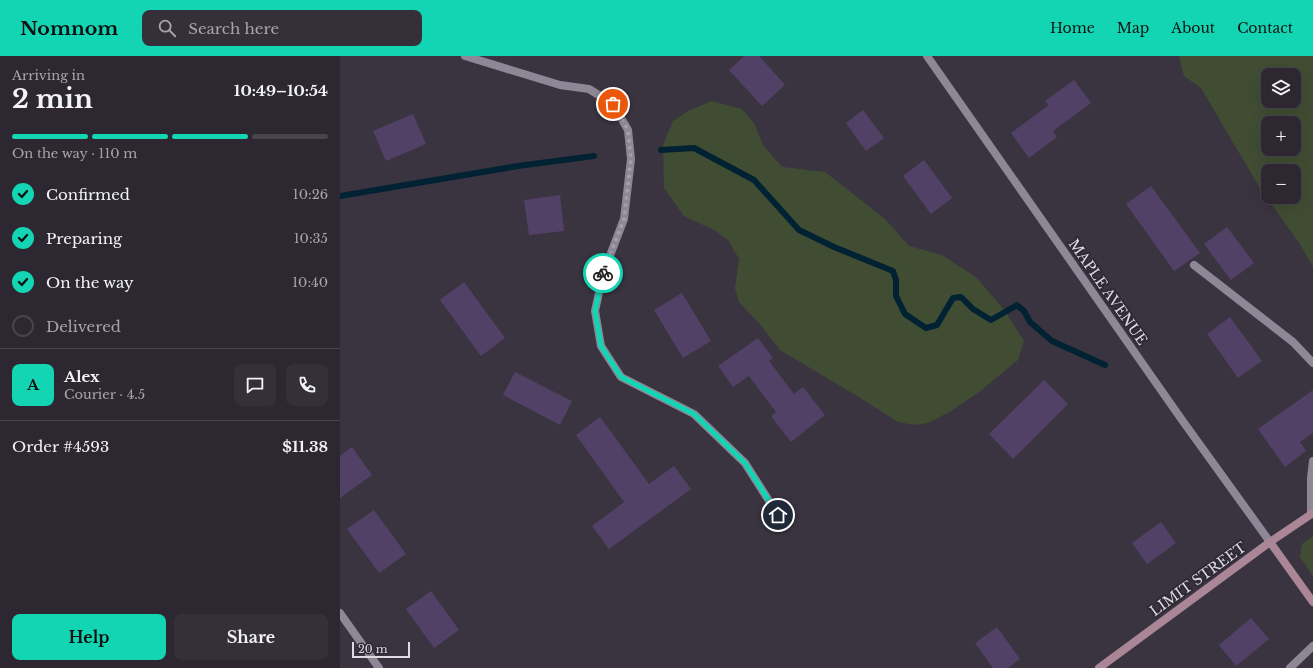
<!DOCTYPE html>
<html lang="en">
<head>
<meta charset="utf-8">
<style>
  body { margin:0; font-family:"Libre Baskerville",serif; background:#342f39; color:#f1f3f6; height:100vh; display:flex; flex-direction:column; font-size:15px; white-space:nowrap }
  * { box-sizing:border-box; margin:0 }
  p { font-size:13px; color:#a6a5ab }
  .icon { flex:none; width:22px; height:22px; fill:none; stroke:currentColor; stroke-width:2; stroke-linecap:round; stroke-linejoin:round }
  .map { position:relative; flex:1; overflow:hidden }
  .panel { display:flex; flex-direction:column; background:#2c2731; width:340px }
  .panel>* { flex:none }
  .fabs { position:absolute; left:921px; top:12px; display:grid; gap:8px }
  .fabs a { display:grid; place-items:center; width:40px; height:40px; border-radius:8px; background:#2c2731; box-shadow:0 4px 16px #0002,0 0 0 1px #48444d; font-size:20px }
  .scale { position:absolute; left:12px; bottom:10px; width:58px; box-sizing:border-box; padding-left:4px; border:2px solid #dddae2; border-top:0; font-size:11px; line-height:14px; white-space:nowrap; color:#dddae2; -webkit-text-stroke:3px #2f2a36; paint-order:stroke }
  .pin { position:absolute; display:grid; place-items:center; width:34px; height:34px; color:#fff; margin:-17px; border:2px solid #fff; border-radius:50%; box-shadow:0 1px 4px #0007 }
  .courier { position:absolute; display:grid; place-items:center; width:40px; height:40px; margin:-20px; border:3px solid #13d5b3; border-radius:50%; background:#fff; color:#222; box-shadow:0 1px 5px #0007 }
  .summary em { font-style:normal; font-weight:700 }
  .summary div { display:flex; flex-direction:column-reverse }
  .summary { display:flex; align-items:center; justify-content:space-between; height:68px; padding:0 12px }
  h1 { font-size:26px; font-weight:700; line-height:30px }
  .bar { display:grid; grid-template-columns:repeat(4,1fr); gap:6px 4px; align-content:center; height:48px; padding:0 12px }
  .bar i { height:5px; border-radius:3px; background:#48444d }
  .bar .current { background:#13d5b3 }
  .bar p { grid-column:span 4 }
  .line { display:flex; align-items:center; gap:10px; padding:0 12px; border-top:1px solid #48444d }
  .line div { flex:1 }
  .round { display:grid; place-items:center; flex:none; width:42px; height:42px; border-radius:8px; background:#342f39 }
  ol { padding:0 12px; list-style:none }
  li { display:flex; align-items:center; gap:12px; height:44px }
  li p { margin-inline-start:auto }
  li .icon { padding:4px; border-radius:50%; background:#13d5b3; color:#111; stroke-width:4 }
  li:last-child { color:#a6a5ab }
  li i { width:22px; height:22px; border:2px solid #48444d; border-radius:50% }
  .cta { display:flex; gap:8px; margin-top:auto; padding:8px 12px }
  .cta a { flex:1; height:46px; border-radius:8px; background:#13d5b3; color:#111; font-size:16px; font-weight:700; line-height:46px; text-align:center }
  .cta a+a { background:#342f39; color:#f1f3f6 }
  header { display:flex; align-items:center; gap:24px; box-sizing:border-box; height:56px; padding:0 20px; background:#13d5b3; color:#111 }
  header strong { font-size:19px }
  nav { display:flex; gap:22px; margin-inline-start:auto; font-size:14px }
  .search { width:280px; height:36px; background:#342f39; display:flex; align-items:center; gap:10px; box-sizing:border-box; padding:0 14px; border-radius:8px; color:#a6a5ab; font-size:15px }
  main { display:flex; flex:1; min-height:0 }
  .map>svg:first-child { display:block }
  .green { fill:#404d33; fill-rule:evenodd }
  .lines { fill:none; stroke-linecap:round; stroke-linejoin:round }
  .stream { stroke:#023; stroke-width:6 }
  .building { fill:#524166 }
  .lane { stroke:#8d8796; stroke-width:8 }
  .street { stroke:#8d8796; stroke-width:8 }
  .secondary { stroke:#aa8696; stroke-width:8 }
  .done { stroke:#a4a0aa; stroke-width:4; stroke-dasharray:0 7.2 }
  .route { stroke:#13d5b3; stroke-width:5 }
  .labels { text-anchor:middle; stroke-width:4; stroke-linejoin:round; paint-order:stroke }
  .street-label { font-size:14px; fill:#dddae2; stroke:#2f2a36 }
</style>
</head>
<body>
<header>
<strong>Nomnom</strong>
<div class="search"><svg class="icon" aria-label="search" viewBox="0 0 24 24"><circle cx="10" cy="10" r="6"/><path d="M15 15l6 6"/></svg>Search here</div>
<nav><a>Home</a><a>Map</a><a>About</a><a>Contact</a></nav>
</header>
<main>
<section class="panel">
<div class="summary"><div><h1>2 min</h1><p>Arriving in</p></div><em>10:49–10:54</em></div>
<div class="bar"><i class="current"></i><i class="current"></i><i class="current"></i><i></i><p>On the way · 110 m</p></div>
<ol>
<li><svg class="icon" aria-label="check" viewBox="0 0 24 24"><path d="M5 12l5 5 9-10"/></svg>Confirmed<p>10:26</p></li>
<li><svg class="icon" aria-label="check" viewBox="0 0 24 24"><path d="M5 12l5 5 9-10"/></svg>Preparing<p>10:35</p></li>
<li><svg class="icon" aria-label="check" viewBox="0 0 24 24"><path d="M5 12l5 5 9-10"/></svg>On the way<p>10:40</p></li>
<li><i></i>Delivered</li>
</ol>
<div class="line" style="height:72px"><b class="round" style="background:#13d5b3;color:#111">A</b><div><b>Alex</b><p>Courier · 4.5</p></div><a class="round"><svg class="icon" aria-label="chat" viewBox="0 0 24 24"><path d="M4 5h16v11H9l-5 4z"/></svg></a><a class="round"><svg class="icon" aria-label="phone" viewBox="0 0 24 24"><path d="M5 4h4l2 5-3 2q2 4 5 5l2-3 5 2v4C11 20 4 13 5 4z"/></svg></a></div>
<div class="line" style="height:52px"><div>Order #4593</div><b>$11.38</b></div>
<div class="cta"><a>Help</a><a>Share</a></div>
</section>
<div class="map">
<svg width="973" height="612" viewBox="0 0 973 612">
  <rect width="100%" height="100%" fill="#3a3441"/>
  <g class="green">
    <path d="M839 0H973V211L958 185 921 134 861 32 844 20ZM928 19H954V45H928ZM928 67H954V93H928ZM928 115H954V141H928Z"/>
    <polygon points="371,45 402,53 414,67 423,89 442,111 485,116 545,163 569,190 602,199 636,221 665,255 684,285 678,304 639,336 611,355 588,367 574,369 558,366 522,343 440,294 419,267 399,246 395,232 399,203 388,184 376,175 344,160 324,132 323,89 333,65 348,55"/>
    <polygon points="973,480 973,520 960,501 962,488"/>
  </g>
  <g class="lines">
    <g class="stream">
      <polyline points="321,94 354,92 414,124 459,174 494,191 553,215 556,224 556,240 565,258 586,272 597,269 613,242 621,241 633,253 651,264 677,249 684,255 690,266 712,285 765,309"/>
      <polyline points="0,140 178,110 254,100"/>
    </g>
  </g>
  <g class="building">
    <polygon points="404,0 419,0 445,29 422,50 389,14"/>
    <polygon points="734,24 751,47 713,75 717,81 689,102 671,77 709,49 705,45"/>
    <polygon points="523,54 544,82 526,95 506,67"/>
    <polygon points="73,58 86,88 46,105 33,75"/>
    <polygon points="584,104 612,142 591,158 563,120"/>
    <polygon points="811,130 860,197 834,215 786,148"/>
    <polygon points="220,139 224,175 189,179 184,144"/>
    <polygon points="887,171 914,207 891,224 864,188"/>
    <polygon points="124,226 165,282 141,300 100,244"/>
    <polygon points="342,237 371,285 343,302 314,254"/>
    <polygon points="890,261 922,305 898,322 867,278"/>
    <polygon points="418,282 433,302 429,305 454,338 463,331 485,359 451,386 431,360 436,356 409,320 393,331 378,310"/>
    <polygon points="175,316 232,345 220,369 163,339"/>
    <polygon points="704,324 728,348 673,403 649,378"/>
    <polygon points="973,334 973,377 960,386 966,395 945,411 918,373"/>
    <polygon points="260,361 309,428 334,410 351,433 269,493 252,470 284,446 236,379"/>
    <polygon points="12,391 32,419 0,442 0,400"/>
    <polygon points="34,454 66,498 39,517 7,473"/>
    <polygon points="821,466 836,487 807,508 792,487"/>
    <polygon points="91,535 119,574 94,592 66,553"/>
    <polygon points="911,562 929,583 896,610 879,589"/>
    <polygon points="657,571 680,603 668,612 653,612 635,587"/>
  </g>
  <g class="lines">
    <g class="lane">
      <polyline points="854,209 953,286 973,307"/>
      <polyline points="971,458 971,422 973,405"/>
    </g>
    <g class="street">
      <polyline points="125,0 220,29 249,33 273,48 288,74 291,103 284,163 263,218 255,255 261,290 281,321 354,358 405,407 438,459"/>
      <polyline points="587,0 842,364 930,486"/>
      <polyline points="0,557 39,612"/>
      <polyline points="950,612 973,590"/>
    </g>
    <g class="secondary">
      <polyline points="930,486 973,546"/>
      <polyline points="759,612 930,486 973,457"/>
    </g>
  </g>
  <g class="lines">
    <polyline class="done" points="263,217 284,163 291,103 288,74 273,48"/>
    <polyline class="route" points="263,217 255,255 261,290 281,321 354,358 405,407 438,459"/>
  </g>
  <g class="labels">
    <g class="street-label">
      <text transform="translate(768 236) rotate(55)" y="5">MAPLE AVENUE</text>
      <text transform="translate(858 523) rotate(-36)" y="5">LIMIT STREET</text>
    </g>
  </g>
</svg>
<div class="fabs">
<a><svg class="icon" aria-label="layers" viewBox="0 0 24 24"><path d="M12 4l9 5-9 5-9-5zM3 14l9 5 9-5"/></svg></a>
<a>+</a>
<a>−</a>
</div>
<div class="scale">20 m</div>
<div class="pin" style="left:273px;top:48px;background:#ea580c"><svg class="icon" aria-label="bag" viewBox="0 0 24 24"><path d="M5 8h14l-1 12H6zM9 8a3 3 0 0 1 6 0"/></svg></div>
<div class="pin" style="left:438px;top:459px;background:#1f2937"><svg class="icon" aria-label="home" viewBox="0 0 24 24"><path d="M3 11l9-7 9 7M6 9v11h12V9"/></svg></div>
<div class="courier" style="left:263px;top:217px"><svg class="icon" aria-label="bike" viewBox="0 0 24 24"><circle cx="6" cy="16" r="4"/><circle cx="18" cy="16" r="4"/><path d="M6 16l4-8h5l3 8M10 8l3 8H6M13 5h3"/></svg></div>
</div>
</main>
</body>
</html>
